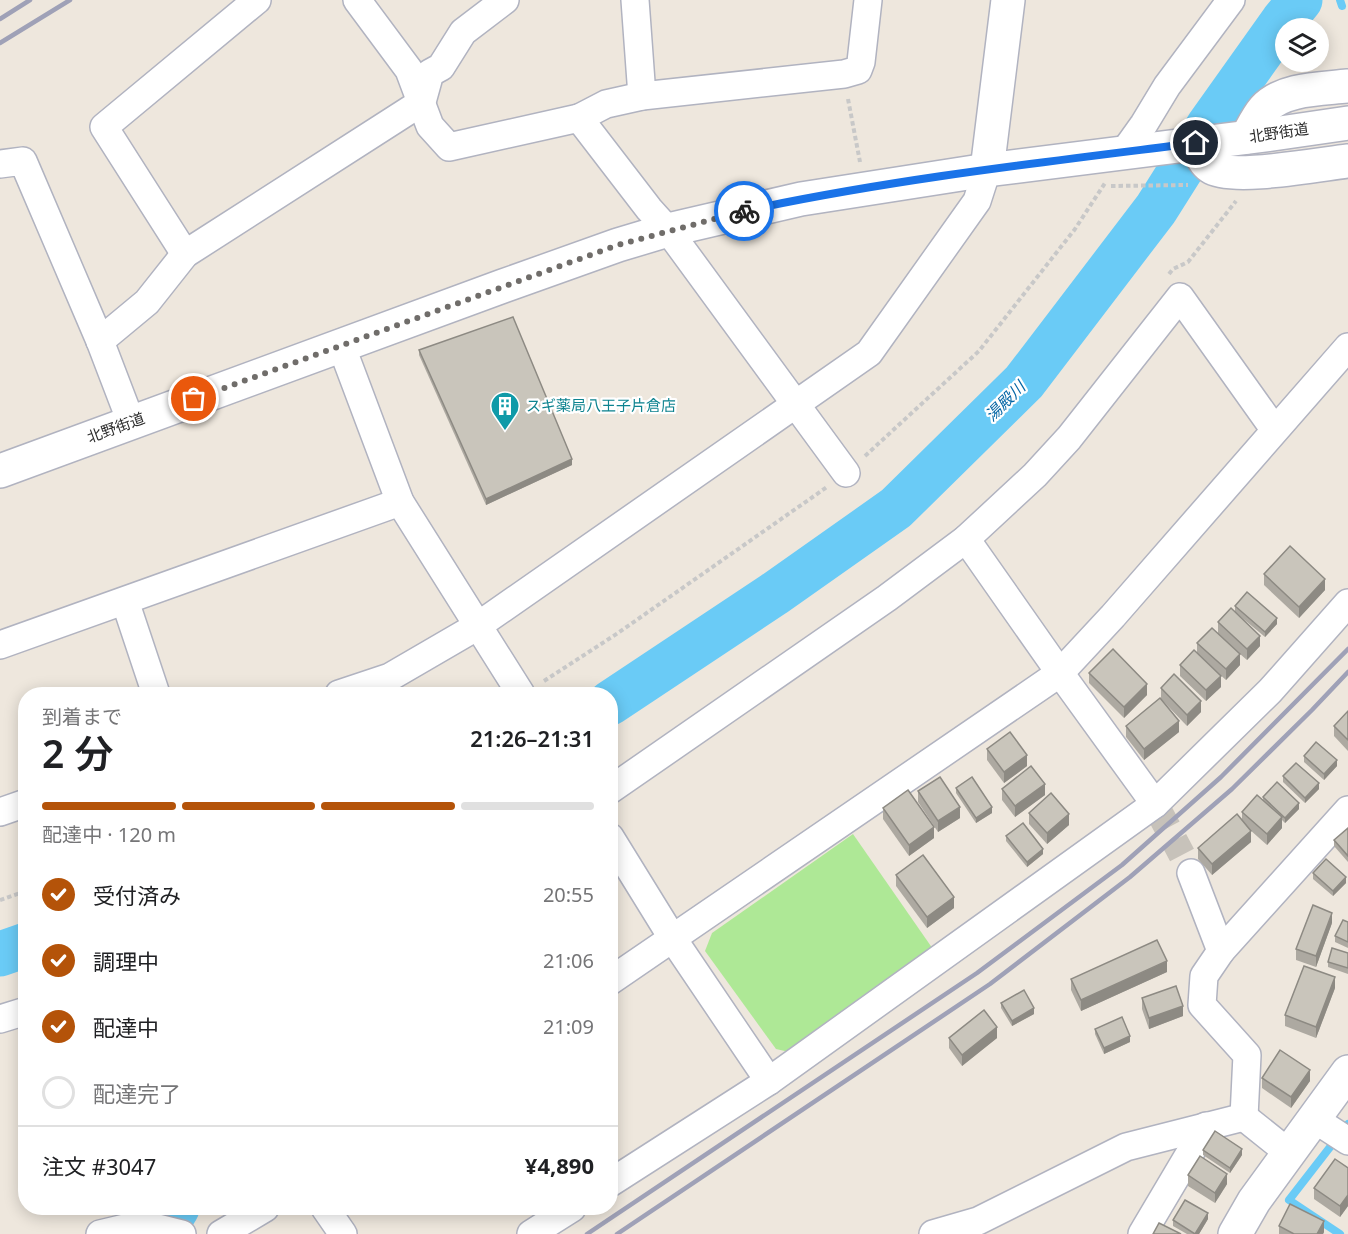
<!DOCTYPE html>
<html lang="ja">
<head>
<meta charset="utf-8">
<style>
  body { margin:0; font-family:"Noto Sans","Noto Sans JP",sans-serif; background:#f2f2f2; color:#202124; height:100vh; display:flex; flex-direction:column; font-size:22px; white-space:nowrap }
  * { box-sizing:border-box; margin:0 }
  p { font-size:20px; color:#757577 }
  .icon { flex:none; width:33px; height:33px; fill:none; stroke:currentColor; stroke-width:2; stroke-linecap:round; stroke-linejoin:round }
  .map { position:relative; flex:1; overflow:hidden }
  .side { position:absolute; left:18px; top:687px; width:600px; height:528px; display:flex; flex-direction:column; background:#fff; border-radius:24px; box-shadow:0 3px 15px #0003 }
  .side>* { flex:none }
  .tools { position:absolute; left:1275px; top:18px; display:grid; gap:12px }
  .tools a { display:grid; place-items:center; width:54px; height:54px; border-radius:50%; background:#fff; box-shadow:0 3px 15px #0003; font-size:30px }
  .pin { position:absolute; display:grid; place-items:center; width:51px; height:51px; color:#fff; margin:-26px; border:3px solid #fff; border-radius:50%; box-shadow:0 2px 6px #0007 }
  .courier { position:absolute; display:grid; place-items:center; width:60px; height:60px; margin:-30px; border:4px solid #1a73e8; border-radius:50%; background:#fff; color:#222; box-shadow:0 2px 8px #0007 }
  .head em { font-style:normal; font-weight:600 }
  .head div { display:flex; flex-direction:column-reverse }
  .head { display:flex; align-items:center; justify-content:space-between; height:102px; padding:0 24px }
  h1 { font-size:39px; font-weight:600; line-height:45px }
  .bar { display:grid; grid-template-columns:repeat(4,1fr); gap:9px 6px; align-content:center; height:72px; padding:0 24px }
  .bar i { height:8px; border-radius:4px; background:#e0e0e0 }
  .bar .active { background:#b45309 }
  .bar p { grid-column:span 4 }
  .line { display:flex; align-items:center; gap:15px; padding:0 24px; border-top:2px solid #e0e0e0 }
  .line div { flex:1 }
  ol { padding:0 24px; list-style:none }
  li { display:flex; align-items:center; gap:18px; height:66px }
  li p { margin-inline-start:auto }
  li .icon { padding:6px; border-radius:50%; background:#b45309; color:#fff; stroke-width:4 }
  li:last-child { color:#757577 }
  li i { width:33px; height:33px; border:3px solid #e0e0e0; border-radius:50% }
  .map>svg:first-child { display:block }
  .green { fill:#aee896 }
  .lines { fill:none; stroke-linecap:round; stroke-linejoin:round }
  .stream { stroke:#6acbf6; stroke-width:8 }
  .river { stroke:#6acbf6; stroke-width:45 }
  .minor-tunnel { stroke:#c7c2ba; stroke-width:27; stroke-dasharray:27 14; stroke-linecap:butt }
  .minor-casing { stroke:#b1b3c0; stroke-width:30 }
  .tertiary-casing { stroke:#b1b3c0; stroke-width:36 }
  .secondary-casing { stroke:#b1b3c0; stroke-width:36 }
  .path { stroke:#c8c8c8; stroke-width:4; stroke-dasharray:4.5 3; stroke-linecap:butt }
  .minor { stroke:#fff; stroke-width:27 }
  .tertiary { stroke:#fff; stroke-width:33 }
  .secondary { stroke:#fff; stroke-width:33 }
  .rail { stroke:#9fa1b7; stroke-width:4.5 }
  .wall { fill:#ada9a1 }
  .shaded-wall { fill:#8d8a83 }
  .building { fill:#c9c5bb; stroke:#8d8a83; stroke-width:1.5 }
  .done { stroke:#706d6a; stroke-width:6; stroke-dasharray:0 10.8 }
  .route { stroke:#1a73e8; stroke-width:8 }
  .labels { text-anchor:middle; stroke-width:4.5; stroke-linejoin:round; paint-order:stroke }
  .street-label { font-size:15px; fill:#2c2c2c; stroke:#fff }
  .culture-label { font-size:15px; fill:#0d838f; stroke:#fff; text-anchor:start }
  .water-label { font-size:16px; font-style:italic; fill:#0567a6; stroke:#fff }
</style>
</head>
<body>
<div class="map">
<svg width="1348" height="1234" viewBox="0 0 1348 1234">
  <rect width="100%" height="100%" fill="#eee7dd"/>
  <polygon class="green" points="853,834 935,952 789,1052 776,1049 705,951 712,933"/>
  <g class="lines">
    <g class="stream">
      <polyline points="1340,0 1342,6"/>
      <polyline points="1340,1234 1289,1200 1348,1124"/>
    </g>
    <g class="river">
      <polyline points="610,703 774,594 896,508 1024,382 1156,209 1209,125 1283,21 1300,0"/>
      <polyline points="0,954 26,945"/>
      <polyline points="161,1234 177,1208"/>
    </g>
    <polyline class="minor-tunnel" points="1155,804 1182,855"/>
    <g class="minor-casing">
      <g id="minor">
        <polyline points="357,0 409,70 430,126 449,147 579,118 649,209 668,230 846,473"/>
        <polyline points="635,0 642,96"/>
        <polyline points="579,118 606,104 642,96 844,74 858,70 861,62 868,0"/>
        <polyline points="1124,152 1144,124 1167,86 1231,0"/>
        <polyline points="0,164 23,161 100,341 131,422"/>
        <polyline points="185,254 104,127 257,0"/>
        <polyline points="100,341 147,302 185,254 422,102 430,73 441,67 463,32 505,0"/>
        <polyline points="341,345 400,502 521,694"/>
        <polyline points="966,539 1060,673 1155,804"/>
        <polyline points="125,601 156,694"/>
        <polyline points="0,645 400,502"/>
        <polyline points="339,694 390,677 476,627 869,353 977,201 987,170"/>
        <polyline points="610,790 887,598 966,539 1035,475 1069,438 1180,297 1274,429"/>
        <polyline points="0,812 26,803"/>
        <polyline points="610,837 673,939 769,1081"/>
        <polyline points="1191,873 1221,951"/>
        <polyline points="610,981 1060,673 1113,616 1348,347"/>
        <polyline points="0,1019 26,1011"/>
        <polyline points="1244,1117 1247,1055 1202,1005 1204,976 1221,951 1348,810"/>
        <polyline points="1244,1117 1289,1153"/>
        <polyline points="1314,1119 1348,1141"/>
        <polyline points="610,1183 769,1081 1155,804 1270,691 1348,603"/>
        <polyline points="325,1208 343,1234"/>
        <polyline points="100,1234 142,1224 182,1234"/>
        <polyline points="221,1234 265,1208"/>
        <polyline points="531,1234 572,1208"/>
        <polyline points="933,1234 978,1221 1126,1147 1244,1117"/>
        <polyline points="1142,1234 1206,1126"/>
      </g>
    </g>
    <g class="tertiary-casing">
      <g id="tertiary">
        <polyline points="987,170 1008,0"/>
        <polyline points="1235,1234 1254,1201 1348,1072"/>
      </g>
    </g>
    <g class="secondary-casing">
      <g id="secondary">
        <path d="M1247 137C1252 128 1257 117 1264 109 1283 88 1322 89 1348 86"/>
        <path d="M1196 143C1200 151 1203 162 1211 167 1231 181 1321 164 1348 161"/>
        <polyline points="0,471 503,286 618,245 668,230 801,199 987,170 1273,134 1348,123"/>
      </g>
    </g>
    <g class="path">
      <polyline points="848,99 860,162"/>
      <polyline points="1111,186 1188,185"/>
      <polyline points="1169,274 1173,269 1188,262 1236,201"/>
      <polyline points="865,456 979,351 1075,229 1105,183"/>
      <polyline points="544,681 618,633 827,487"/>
      <polyline points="0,900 26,891"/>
    </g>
    <use href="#minor" class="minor"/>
    <use href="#tertiary" class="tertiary"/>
    <use href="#secondary" class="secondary"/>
    <g class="rail">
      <polyline points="0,19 30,0"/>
      <polyline points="0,43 70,0"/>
      <polyline points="587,1234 977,973 1122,865 1221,777 1348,649"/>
      <polyline points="617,1234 990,984 1130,877 1232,789 1312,710 1348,672"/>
    </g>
  </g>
  <g class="wall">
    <polygon points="419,350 572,465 486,505 419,355"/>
    <polygon points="1264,574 1325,590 1299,618 1264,585"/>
    <polygon points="1235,606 1277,624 1265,637 1235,612"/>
    <polygon points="1218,622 1260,646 1247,660 1240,654 1240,665 1226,680 1197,654 1197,643 1218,633"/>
    <polygon points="1180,665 1221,687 1206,701 1180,676"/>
    <polygon points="1089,673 1147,695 1124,718 1089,683"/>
    <polygon points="1161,688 1201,712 1187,726 1161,699"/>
    <polygon points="1348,711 1348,751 1334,736 1334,726"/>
    <polygon points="1126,726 1179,732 1144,760 1126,737"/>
    <polygon points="987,749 1027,766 1004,783 987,760"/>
    <polygon points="1304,756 1337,766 1324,780 1304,762"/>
    <polygon points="1283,776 1319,789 1305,803 1283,782"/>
    <polygon points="956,788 992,813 976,823 956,793"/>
    <polygon points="1002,789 1045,795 1015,817 1002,800"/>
    <polygon points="918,791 960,818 938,832 918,802"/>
    <polygon points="1263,797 1299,809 1285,823 1282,820 1282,828 1267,845 1249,829 1251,842 1212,875 1198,859 1198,848 1242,821 1242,812 1263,800"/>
    <polygon points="883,808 934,838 909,856 883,819"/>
    <polygon points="1029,813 1069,825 1047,844 1029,824"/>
    <polygon points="1348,828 1348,862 1334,846 1334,840"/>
    <polygon points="1006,836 1043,854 1027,867 1006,841"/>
    <polygon points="1313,873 1346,883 1333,896 1313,879"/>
    <polygon points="896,875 954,908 927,928 896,886"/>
    <polygon points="1348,922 1348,948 1335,942 1335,936"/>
    <polygon points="1332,923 1316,967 1296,960 1296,949"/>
    <polygon points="1348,953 1348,974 1328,967 1328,962"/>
    <polygon points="1167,972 1081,1011 1071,990 1071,979"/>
    <polygon points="1335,988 1316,1038 1285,1026 1285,1015"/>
    <polygon points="1142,998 1183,1016 1149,1029 1142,1009"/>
    <polygon points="1001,1003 1034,1014 1012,1026 1001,1008"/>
    <polygon points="1095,1029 1130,1042 1104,1054 1095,1034"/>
    <polygon points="949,1038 997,1038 962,1066 949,1048"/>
    <polygon points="1262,1078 1310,1081 1291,1108 1262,1088"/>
    <polygon points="1203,1150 1242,1155 1230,1173 1203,1155"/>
    <polygon points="1348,1168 1348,1206 1340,1217 1314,1199 1314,1188"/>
    <polygon points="1188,1175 1227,1184 1215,1203 1188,1186"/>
    <polygon points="1208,1219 1199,1234 1187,1234 1173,1226 1173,1220"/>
    <polygon points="1279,1226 1324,1232 1323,1234 1279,1234"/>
  </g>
  <g class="shaded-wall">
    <polygon points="572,459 572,465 486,505 486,499"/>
    <polygon points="1325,579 1325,590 1299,618 1299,607"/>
    <polygon points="1277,618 1277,624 1265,637 1265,632"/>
    <polygon points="1260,636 1260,646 1247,660 1247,649"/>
    <polygon points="1240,654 1240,665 1226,680 1226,669"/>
    <polygon points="1221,676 1221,687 1206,701 1206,690"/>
    <polygon points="1147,684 1147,695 1124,718 1124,707"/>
    <polygon points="1201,701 1201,712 1187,726 1187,715"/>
    <polygon points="1179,721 1179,732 1144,760 1144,749"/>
    <polygon points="1027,755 1027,766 1004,783 1004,772"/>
    <polygon points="1337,760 1337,766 1324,780 1324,774"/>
    <polygon points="1319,783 1319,789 1305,803 1305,798"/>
    <polygon points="1045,784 1045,795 1015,817 1015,806"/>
    <polygon points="1299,803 1299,809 1285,823 1285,818"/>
    <polygon points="960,807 960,818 938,832 938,821"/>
    <polygon points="992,807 992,813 976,823 976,818"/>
    <polygon points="1069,814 1069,825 1047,844 1047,833"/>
    <polygon points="1282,817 1282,828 1267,845 1267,834"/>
    <polygon points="934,827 934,838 909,856 909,845"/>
    <polygon points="1251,831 1251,842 1212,875 1212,864"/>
    <polygon points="1043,849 1043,854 1027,867 1027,862"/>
    <polygon points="1346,877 1346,883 1333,896 1333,891"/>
    <polygon points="954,897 954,908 927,928 927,917"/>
    <polygon points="1332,913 1332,923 1316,967 1316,956"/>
    <polygon points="1167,961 1167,972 1081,1011 1081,1000"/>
    <polygon points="1335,977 1335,988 1316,1038 1316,1027"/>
    <polygon points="1183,1006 1183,1016 1149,1029 1149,1018"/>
    <polygon points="1034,1008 1034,1014 1012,1026 1012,1021"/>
    <polygon points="997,1027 997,1038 962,1066 962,1055"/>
    <polygon points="1130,1036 1130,1042 1104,1054 1104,1048"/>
    <polygon points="1310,1070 1310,1081 1291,1108 1291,1097"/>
    <polygon points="1242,1149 1242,1155 1230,1173 1230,1168"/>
    <polygon points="1227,1174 1227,1184 1215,1203 1215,1193"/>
    <polygon points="1348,1195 1348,1206 1340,1217 1340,1206"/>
    <polygon points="1208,1213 1208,1219 1199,1234 1195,1234"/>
    <polygon points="1324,1221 1324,1232 1323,1234 1317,1234"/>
  </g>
  <g class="building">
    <polygon points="513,317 572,459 486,499 419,350"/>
    <polygon points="1290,546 1325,579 1299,607 1264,574"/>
    <polygon points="1247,592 1277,618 1265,632 1235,606"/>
    <polygon points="1231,608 1260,636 1247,649 1218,622"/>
    <polygon points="1212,628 1240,654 1226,669 1197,643"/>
    <polygon points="1113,649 1147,684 1124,707 1089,673"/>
    <polygon points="1194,650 1221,676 1206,690 1180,665"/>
    <polygon points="1174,674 1201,701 1187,715 1161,688"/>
    <polygon points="1160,698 1179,721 1144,749 1126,726"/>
    <polygon points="1348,711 1348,740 1334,726"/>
    <polygon points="1010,732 1027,755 1004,772 987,749"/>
    <polygon points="1316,742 1337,760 1324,774 1304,756"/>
    <polygon points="1296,763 1319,783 1305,798 1283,776"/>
    <polygon points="1031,766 1045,784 1015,806 1002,789"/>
    <polygon points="940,777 960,807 938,821 918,791"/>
    <polygon points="972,777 992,807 976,818 956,788"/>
    <polygon points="1277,782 1299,803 1285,818 1263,797"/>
    <polygon points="908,790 934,827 909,845 883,808"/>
    <polygon points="1051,793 1069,814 1047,833 1029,813"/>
    <polygon points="1257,795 1282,817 1267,834 1242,812"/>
    <polygon points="1237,814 1251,831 1212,864 1198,848"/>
    <polygon points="1023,823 1043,849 1027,862 1006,836"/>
    <polygon points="1348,828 1348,856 1334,840"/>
    <polygon points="923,855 954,897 927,917 896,875"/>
    <polygon points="1326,859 1346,877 1333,891 1313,873"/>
    <polygon points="1313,905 1332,913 1316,956 1296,949"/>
    <polygon points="1343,920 1348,922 1348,942 1335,936"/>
    <polygon points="1157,940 1167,961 1081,1000 1071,979"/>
    <polygon points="1332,948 1348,953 1348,968 1328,962"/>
    <polygon points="1304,966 1335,977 1316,1027 1285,1015"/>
    <polygon points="1176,986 1183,1006 1149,1018 1142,998"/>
    <polygon points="1024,990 1034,1008 1012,1021 1001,1003"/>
    <polygon points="984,1010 997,1027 962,1055 949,1038"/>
    <polygon points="1122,1017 1130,1036 1104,1048 1095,1029"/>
    <polygon points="1280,1050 1310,1070 1291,1097 1262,1078"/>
    <polygon points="1215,1131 1242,1149 1230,1168 1203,1150"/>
    <polygon points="1200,1156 1227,1174 1215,1193 1188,1175"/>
    <polygon points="1335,1159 1348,1168 1348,1195 1340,1206 1314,1188"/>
    <polygon points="1185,1200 1208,1213 1195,1234 1173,1220"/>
    <polygon points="1290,1204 1324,1221 1317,1234 1294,1234 1279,1226"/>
    <polygon points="1159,1223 1181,1234 1153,1234"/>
  </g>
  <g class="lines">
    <polyline class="done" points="194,399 618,245 744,211"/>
    <path class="route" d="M744 211C893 179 1045 162 1196 143"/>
  </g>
  <defs>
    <g id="building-pin" transform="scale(1.5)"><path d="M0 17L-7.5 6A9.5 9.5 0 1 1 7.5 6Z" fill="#0f9aa8" stroke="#fff"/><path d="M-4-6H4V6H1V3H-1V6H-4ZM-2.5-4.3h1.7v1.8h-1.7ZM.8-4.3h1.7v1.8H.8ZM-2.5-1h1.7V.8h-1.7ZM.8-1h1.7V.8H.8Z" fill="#fff"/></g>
  </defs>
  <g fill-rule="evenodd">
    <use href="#building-pin" x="505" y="406"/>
  </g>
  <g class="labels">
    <g class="street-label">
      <text transform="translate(1279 133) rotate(-8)" y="5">北野街道</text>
      <text transform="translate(116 428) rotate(-20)" y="5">北野街道</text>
    </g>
    <g class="culture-label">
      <text x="526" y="411">スギ薬局八王子片倉店</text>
    </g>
    <g class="water-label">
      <text transform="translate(1005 401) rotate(-45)" y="6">湯殿川</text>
    </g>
  </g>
</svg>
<div class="tools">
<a><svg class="icon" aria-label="layers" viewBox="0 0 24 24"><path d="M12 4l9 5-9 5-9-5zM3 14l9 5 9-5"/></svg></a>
</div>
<div class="pin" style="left:194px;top:399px;background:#ea580c"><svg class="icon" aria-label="bag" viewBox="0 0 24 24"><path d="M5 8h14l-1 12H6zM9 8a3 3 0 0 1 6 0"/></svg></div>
<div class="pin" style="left:1196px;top:143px;background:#1f2937"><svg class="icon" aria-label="home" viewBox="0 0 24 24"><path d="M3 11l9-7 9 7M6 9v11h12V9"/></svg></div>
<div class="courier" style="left:744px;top:211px"><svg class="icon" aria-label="bike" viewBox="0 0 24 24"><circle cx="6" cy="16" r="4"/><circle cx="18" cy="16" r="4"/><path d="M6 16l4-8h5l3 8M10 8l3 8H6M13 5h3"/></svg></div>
<section class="side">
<div class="head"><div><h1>2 分</h1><p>到着まで</p></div><em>21:26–21:31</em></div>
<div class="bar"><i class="active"></i><i class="active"></i><i class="active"></i><i></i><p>配達中 · 120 m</p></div>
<ol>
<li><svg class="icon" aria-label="check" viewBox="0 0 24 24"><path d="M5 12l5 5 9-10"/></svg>受付済み<p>20:55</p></li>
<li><svg class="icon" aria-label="check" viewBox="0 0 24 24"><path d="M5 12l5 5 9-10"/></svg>調理中<p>21:06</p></li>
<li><svg class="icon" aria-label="check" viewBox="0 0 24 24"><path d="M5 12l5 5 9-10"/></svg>配達中<p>21:09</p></li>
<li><i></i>配達完了</li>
</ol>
<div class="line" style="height:78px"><div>注文 #3047</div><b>¥4,890</b></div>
</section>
</div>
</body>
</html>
